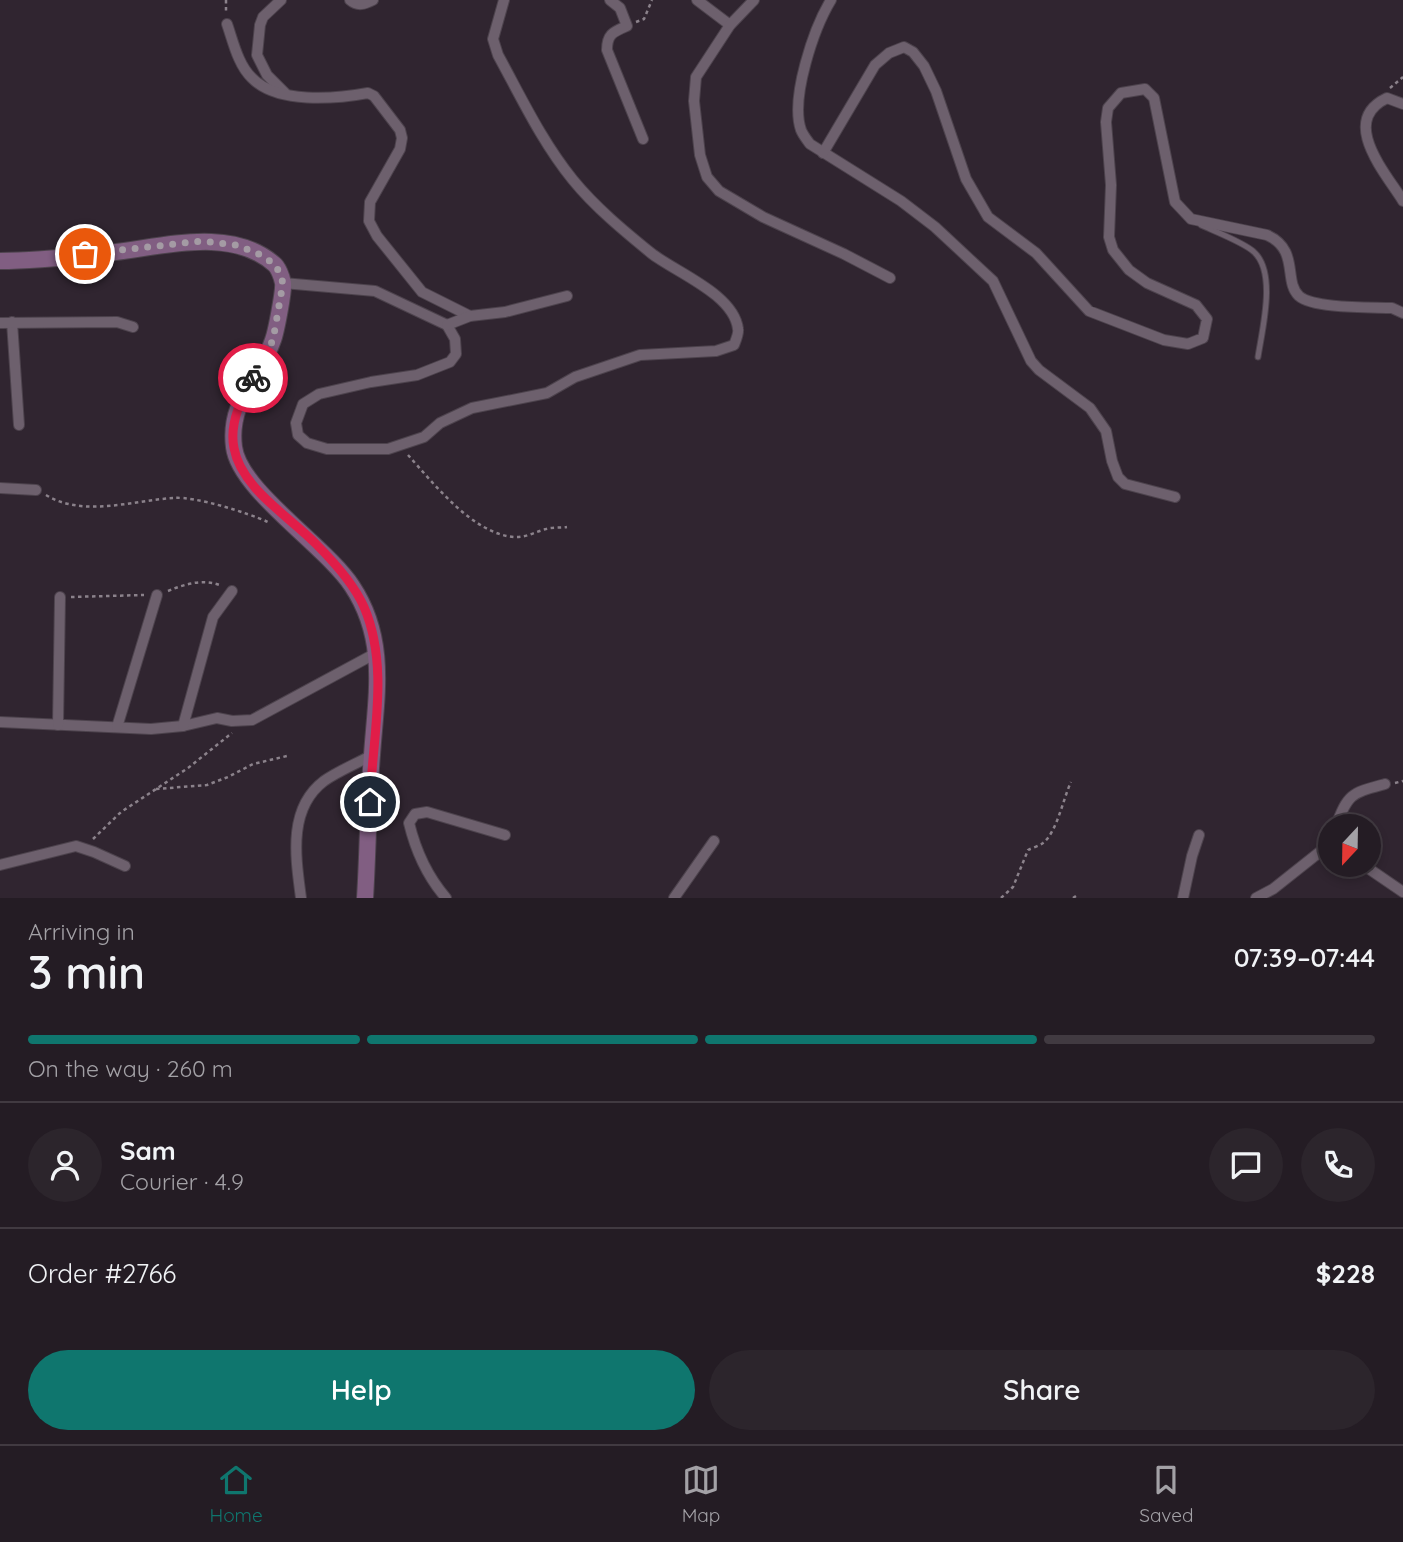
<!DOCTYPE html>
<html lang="en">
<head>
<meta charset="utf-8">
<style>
  body { margin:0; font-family:Quicksand,sans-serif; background:#2c252c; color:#f1f3f6; height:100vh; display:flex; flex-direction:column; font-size:26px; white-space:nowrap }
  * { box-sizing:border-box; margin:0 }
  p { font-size:23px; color:#a3a1a6 }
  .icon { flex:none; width:38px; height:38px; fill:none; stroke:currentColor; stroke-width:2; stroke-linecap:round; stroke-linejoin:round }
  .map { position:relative; height:898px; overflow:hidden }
  .drawer { display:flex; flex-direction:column; background:#241c24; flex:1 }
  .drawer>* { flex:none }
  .needle { width:46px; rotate:202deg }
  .buttons { position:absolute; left:1318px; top:814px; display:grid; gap:14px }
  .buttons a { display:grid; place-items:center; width:63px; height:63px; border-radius:50%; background:#241c24; box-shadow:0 4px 10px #0003,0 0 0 2px #413a41; font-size:35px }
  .pin { position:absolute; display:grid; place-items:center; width:60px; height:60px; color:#fff; margin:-30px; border:4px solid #fff; border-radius:50%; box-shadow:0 2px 7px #0007 }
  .courier { position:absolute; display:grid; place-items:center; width:70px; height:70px; margin:-35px; border:5px solid #e11d48; border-radius:50%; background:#fff; color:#222; box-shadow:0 2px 9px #0007 }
  .headline em { font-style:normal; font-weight:600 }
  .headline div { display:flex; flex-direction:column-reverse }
  .headline { display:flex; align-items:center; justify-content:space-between; height:119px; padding:0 28px }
  h1 { font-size:46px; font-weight:600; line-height:52px }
  .bar { display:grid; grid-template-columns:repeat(4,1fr); gap:10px 7px; align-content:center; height:84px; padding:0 28px }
  .bar i { height:9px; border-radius:5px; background:#413a41 }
  .bar .active { background:#0f766e }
  .bar p { grid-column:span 4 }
  .line { display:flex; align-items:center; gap:18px; padding:0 28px; border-top:2px solid #413a41 }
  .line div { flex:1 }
  .round { display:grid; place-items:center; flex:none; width:74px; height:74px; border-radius:37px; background:#2c252c }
  .action { display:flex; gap:14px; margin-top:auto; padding:14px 28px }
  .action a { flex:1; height:80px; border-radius:42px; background:#0f766e; color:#fff; font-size:28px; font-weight:600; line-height:80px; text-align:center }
  .action a+a { background:#2c252c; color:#f1f3f6 }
  .tabs { display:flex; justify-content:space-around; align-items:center; height:98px; border-top:2px solid #413a41; background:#241c24; font-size:19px; color:#a3a1a6 }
  .tabs a { display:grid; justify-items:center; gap:4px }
  .tabs .active { color:#0f766e }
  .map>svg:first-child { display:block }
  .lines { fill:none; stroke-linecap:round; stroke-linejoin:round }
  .service-casing { stroke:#4d434d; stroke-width:7 }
  .minor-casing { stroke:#4d434d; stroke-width:12 }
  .secondary-casing { stroke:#4d434d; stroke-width:18 }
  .path { stroke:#8b828b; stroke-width:2.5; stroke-dasharray:3.5 3.5; stroke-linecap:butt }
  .service { stroke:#6d606d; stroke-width:5 }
  .minor { stroke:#6d606d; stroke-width:10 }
  .secondary { stroke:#815e82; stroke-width:16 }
  .done { stroke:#a49ba4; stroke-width:7; stroke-dasharray:0 12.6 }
  .route { stroke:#e11d48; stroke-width:9 }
</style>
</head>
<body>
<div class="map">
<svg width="1403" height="898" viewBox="0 0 1403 898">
  <rect width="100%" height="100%" fill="#302530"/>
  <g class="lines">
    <g class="service-casing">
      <path id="service" d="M1201 225C1214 231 1245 243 1254 252 1277 273 1262 330 1258 357"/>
    </g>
    <g class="minor-casing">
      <g id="minor">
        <polyline points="281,0 263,17 260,25 257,55 267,75 285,93"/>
        <path d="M350 0C358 7 365 4 373 0"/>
        <path d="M610 0 620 8 627 26C613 32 607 34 607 50L643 139"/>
        <polyline points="697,0 730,25"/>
        <polyline points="754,0 730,25 696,77 694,101 700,155 707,177 719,191 763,217 844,254 890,278"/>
        <path d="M831 0C814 28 790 98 801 130 803 135 807 140 810 144L901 201 935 227 993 281 1031 361 1039 370 1090 408 1106 431 1112 461 1118 477 1125 484 1175 497"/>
        <path d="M227 24C233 41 238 65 252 78 277 104 335 99 368 93L374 96 400 130 402 138 400 149 370 202 369 221 377 236 422 292 470 316"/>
        <path d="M1403 104 1387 98C1339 121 1385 172 1403 201"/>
        <path d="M823 153 875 65 889 53 904 47 913 52 924 66 936 91 966 179 988 217 1036 253 1089 311 1164 340 1188 344 1203 338 1207 319 1196 305 1147 283 1129 270 1113 250 1109 237 1111 185 1106 122 1108 108 1121 93 1145 89 1154 98 1175 202 1191 219 1267 235C1300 250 1283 281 1299 296 1314 309 1372 307 1392 308L1403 313"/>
        <path d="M283 283 375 291 447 325 455 339 456 354 450 362 417 375 371 382 319 394 303 404 296 423 298 435 307 443 327 449H388L424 437 440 423 472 408 547 393 575 377 640 355 716 351 734 345C736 340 739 333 738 329 734 294 675 272 651 253 624 231 595 207 573 180 542 142 521 97 498 55L493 39 504 0"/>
        <polyline points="12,322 19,425"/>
        <polyline points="0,323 117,322 133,327"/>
        <polyline points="447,325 470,316 505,312 567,296"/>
        <polyline points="0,488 36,490"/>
        <polyline points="0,722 151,729 183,726 217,718 232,721 252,720 378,652"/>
        <polyline points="58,725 60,597"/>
        <polyline points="183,726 213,617 232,591"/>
        <polyline points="117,727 157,595"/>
        <path d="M1336 826C1348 793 1352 793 1385 784"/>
        <polyline points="1362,864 1403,892"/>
        <polyline points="0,865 76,846 94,852 125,866"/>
        <path d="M301 898C296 859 287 809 324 781 338 771 356 764 372 755"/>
        <path d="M446 898C427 876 416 852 409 823L415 814 427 812 505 835"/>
        <polyline points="674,898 714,841"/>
        <polyline points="1183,898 1192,856 1199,835"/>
        <polyline points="1256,898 1273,889 1326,847 1330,839"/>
      </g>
    </g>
    <g class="secondary-casing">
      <path id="secondary" d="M0 261C38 261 78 256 116 252 165 246 232 227 274 264 278 267 282 277 283 283 284 291 276 332 273 340 260 378 228 401 234 447 239 490 326 546 352 586 388 640 376 696 372 755 368 803 368 851 365 898"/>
    </g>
    <g class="path">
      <polyline points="226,0 226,13"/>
      <polyline points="636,22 644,19 652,0"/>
      <polyline points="1390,88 1403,77"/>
      <path d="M408 455C434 484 473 534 514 537 525 538 535 532 546 529 552 527 560 528 567 527"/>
      <path d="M46 495C84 518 133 500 174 498 195 496 248 513 268 522"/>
      <path d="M168 591C185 584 204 578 222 586"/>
      <polyline points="71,597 144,595"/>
      <polyline points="1395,783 1403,781"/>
      <polyline points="156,789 207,785 228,777 253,764 287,756"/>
      <polyline points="93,839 121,812 188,768 232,733"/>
      <path d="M1001 898 1013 887 1028 850C1032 848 1039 846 1043 843 1057 832 1063 799 1071 782"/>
      <polyline points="1073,898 1076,896"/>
    </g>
    <use href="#service" class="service"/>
    <use href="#minor" class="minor"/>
    <use href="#secondary" class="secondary"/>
  </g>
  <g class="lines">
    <polyline class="done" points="85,254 202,241 236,245 257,253 276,265 283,283 273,340 253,378"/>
    <path class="route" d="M253 378C241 398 229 424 234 448 241 488 290 517 316 544 334 562 354 584 364 607 390 667 372 739 370 802"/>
  </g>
</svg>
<div class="buttons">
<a><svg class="needle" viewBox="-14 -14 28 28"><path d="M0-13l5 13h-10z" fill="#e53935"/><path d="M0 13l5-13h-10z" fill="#a3a1a6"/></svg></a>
</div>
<div class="pin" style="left:85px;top:254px;background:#ea580c"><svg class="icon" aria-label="bag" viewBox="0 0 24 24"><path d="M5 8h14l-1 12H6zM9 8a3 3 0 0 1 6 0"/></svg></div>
<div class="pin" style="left:370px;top:802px;background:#1f2937"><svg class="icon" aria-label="home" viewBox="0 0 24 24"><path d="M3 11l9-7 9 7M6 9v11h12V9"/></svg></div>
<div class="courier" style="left:253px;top:378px"><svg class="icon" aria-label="bike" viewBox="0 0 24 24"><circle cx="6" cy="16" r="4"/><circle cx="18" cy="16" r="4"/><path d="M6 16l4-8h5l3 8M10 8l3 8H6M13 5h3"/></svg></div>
</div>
<section class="drawer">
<div class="headline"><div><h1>3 min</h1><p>Arriving in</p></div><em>07:39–07:44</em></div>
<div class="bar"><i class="active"></i><i class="active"></i><i class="active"></i><i></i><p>On the way · 260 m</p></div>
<div class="line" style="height:126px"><a class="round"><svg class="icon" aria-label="person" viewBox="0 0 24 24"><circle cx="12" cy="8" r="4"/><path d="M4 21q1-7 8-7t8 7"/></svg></a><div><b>Sam</b><p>Courier · 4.9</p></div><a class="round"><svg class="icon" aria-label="chat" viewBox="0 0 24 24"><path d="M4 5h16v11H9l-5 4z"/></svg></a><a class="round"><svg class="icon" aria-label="phone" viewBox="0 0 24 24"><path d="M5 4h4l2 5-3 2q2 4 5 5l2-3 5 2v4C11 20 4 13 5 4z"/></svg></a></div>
<div class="line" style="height:91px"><div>Order #2766</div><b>$228</b></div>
<div class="action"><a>Help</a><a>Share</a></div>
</section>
<nav class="tabs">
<a class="active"><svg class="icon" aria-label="home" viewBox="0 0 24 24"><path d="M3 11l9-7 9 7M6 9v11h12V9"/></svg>Home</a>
<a><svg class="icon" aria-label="map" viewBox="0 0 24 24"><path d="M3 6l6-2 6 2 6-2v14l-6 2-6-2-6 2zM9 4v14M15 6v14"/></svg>Map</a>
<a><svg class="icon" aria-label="saved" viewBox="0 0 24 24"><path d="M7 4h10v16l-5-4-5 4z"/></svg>Saved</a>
</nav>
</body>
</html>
